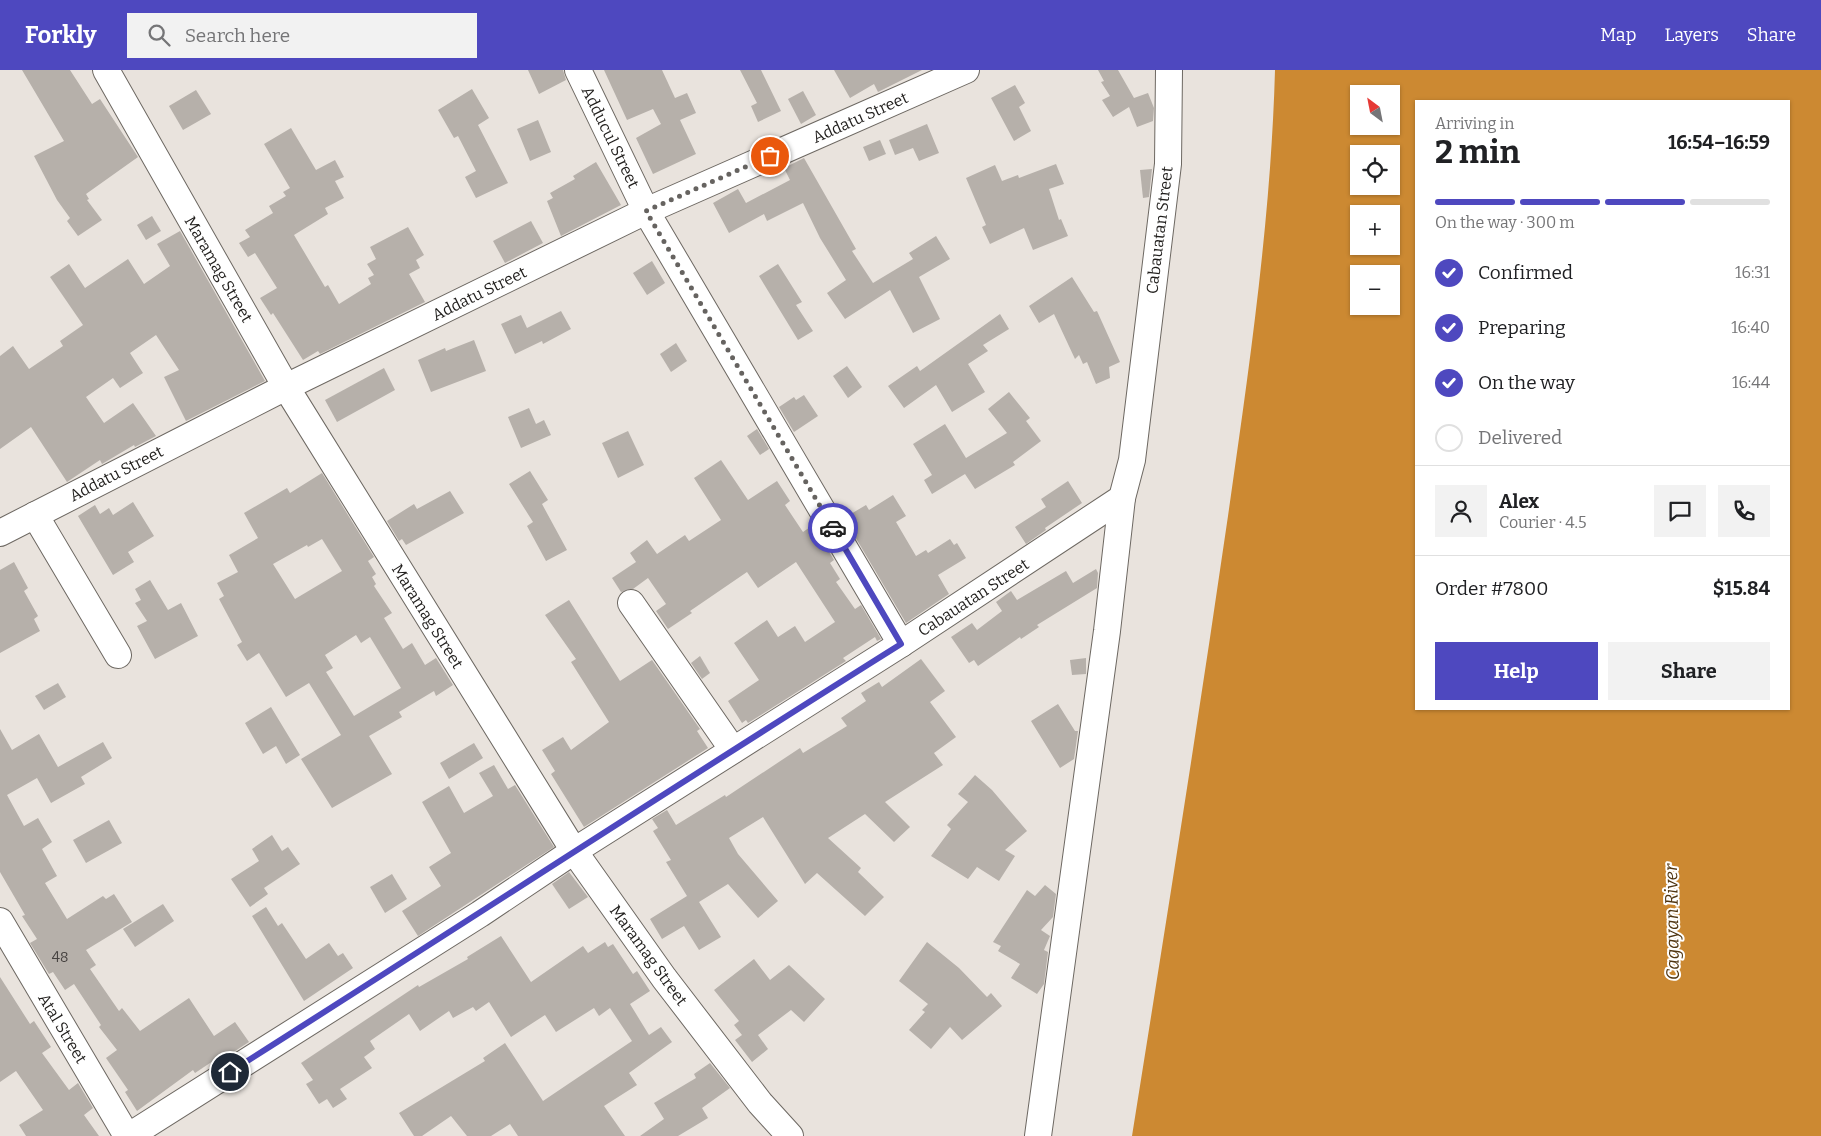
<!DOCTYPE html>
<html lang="en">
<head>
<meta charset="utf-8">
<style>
  body { margin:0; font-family:Bitter,serif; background:#f2f2f2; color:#202124; height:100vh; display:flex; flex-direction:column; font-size:19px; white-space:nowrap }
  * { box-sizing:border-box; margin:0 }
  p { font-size:16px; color:#757577 }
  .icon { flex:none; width:28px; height:28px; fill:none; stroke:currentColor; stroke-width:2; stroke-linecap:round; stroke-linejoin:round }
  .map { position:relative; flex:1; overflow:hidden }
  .side { position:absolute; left:1415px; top:30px; width:375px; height:610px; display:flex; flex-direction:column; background:#fff; border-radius:0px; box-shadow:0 1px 4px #0004 }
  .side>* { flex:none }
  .needle { width:32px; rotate:328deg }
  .controls { position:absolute; left:1350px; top:15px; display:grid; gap:10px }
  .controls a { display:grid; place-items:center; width:50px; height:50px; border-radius:0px; background:#fff; box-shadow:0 1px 4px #0004; font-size:25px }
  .pin { position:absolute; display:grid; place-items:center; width:42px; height:42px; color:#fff; margin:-21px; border:2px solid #fff; border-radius:50%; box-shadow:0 1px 5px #0007 }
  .courier { position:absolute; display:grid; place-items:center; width:50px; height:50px; margin:-25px; border:4px solid #4e48bf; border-radius:50%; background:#fff; color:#222; box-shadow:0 1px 6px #0007 }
  .headline em { font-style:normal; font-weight:700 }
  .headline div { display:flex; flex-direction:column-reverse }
  .headline { display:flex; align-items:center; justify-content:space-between; height:85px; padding:0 20px }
  h1 { font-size:32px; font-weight:700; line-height:38px }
  .bar { display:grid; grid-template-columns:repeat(4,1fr); gap:8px 5px; align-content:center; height:60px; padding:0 20px }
  .bar i { height:6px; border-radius:4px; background:#e0e0e0 }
  .bar .current { background:#4e48bf }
  .bar p { grid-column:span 4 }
  .line { display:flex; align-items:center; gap:12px; padding:0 20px; border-top:1px solid #e0e0e0 }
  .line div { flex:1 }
  .round { display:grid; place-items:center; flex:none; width:52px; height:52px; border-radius:0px; background:#f2f2f2 }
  ol { padding:0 20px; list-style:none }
  li { display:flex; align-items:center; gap:15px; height:55px }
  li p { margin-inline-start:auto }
  li .icon { padding:5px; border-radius:50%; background:#4e48bf; color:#fff; stroke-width:4 }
  li:last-child { color:#757577 }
  li i { width:28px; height:28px; border:2px solid #e0e0e0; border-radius:50% }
  .action { display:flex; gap:10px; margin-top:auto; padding:10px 20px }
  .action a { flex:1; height:58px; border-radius:0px; background:#4e48bf; color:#fff; font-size:20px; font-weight:700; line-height:58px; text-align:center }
  .action a+a { background:#f2f2f2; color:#202124 }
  header { display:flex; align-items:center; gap:30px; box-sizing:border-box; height:70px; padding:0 25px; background:#4e48bf; color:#fff }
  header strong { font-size:24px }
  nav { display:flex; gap:28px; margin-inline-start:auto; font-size:18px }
  .search { width:350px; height:45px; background:#f2f2f2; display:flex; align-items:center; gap:12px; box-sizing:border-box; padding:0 18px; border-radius:0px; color:#757577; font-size:19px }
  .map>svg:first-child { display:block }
  .water { fill:#cc8932; fill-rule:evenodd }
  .building { fill:#b6b0aa; fill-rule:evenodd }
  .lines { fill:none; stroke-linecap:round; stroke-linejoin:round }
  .minor-casing { stroke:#6d6862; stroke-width:28 }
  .minor { stroke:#fff; stroke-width:26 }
  .done { stroke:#666360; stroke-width:5; stroke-dasharray:0 9 }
  .route { stroke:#4e48bf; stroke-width:6 }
  .labels { text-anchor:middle; stroke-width:4; stroke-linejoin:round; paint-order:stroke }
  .number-label { font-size:14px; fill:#464240 }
  .street-label { font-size:16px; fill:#201e1c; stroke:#fff }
  .water-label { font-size:18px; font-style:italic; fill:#4f3410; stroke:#fff }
</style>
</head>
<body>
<header>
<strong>Forkly</strong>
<div class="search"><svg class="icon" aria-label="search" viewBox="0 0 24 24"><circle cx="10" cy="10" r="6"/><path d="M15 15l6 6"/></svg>Search here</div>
<nav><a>Map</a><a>Layers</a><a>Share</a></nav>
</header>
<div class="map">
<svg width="1821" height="1066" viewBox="0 0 1821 1066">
  <rect width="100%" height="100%" fill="#e9e3dd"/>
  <path class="water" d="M1275 0H1821V1066H1132C1165 859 1198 653 1228 446 1249 299 1271 149 1275 0ZM1359 24H1391V56H1359ZM1416 31H1789V639H1416ZM1359 84H1391V116H1359ZM1359 144H1391V176H1359ZM1359 204H1391V236H1359Z"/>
  <g class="building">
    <polygon points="22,0 70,0 92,34 100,29 138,87 86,124 89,129 87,130 102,150 78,166 67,151 70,148 57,130 34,86 64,71"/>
    <polygon points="528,0 563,0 566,10 539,24"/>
    <polygon points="604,0 662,0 675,28 687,23 696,43 680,50 696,84 653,104 636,68 661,54 653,39 627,50"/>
    <polygon points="740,0 761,0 781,41 758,52 751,36 757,33"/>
    <polygon points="834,0 922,0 878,22 874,14 850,28"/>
    <polygon points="1098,0 1118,0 1134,28 1148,23 1154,38 1153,51 1137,57 1129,37 1113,47 1102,30 1110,26 1101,12 1104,11"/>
    <polygon points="1015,15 1025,33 1019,37 1031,61 1014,71 991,28"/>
    <polygon points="472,19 489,48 478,55 508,113 476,128 465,107 476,101 458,66 454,68 438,40"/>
    <polygon points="196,20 211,44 183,60 169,36"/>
    <polygon points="803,21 816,45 801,54 788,29"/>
    <polygon points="538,50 551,82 530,91 517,59"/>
    <polygon points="927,54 939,83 919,91 913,78 895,85 889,70"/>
    <polygon points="291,58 316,100 335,90 344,107 335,111 344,128 325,138 328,144 294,165 325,217 328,215 339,234 371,214 368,208 374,205 367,194 376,189 370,177 408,157 424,185 416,190 420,198 409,204 425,232 320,284 318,281 303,290 273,243 271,245 260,228 277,218 255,183 248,187 239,173 250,167 245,160 273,143 269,136 286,126 283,122 290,118 264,74"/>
    <polygon points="880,70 886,84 869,91 863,77"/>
    <polygon points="804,88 856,179 852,181 873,213 913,189 909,183 936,166 950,189 919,207 940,249 913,263 890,220 845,249 827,223 846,210 820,168 803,133 767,151 764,144 729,163 713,133 738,119 746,133 790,110 784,98"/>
    <polygon points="596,92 621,135 561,166 547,131 553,128 550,123 575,109 573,106"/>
    <polygon points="1056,94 1064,114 1049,119 1059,150 1061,149 1068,166 1033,180 1024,158 990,174 982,157 986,155 966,108 995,95 1002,111 1018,105 1019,108"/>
    <polygon points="1152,99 1149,127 1143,128 1140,100"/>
    <polygon points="152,146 161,161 146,170 137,155"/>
    <polygon points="531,151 543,173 505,193 493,171"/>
    <polygon points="180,161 265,311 186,351 164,307 179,300 156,265 130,283 143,303 120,318 113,308 86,327 104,353 133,333 156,366 135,377 134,375 102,394 100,390 67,412 31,357 0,379 0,286 13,276 29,299 63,276 60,271 83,255 50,207 69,194 85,218 128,189 144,214 170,196 157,174"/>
    <polygon points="652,191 665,213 647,225 633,203"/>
    <polygon points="778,194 802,232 796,235 813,261 798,270 759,206"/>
    <polygon points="1072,207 1094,242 1097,241 1120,292 1109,297 1110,308 1096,314 1087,292 1083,294 1079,285 1075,289 1054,244 1039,253 1029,236"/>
    <polygon points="561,241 571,259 543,274 542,271 515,284 501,254 521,245 527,258"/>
    <polygon points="1000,244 1009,259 983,275 988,281 968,294 985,322 952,342 936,315 904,338 888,316 917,296 920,301"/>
    <polygon points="474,270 486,301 431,322 418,290 445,278 446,281"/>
    <polygon points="676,273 687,291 671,302 660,284"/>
    <polygon points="847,296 862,317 848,328 833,306"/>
    <polygon points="384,298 395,320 337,352 325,330"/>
    <polygon points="1009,322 1030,348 1026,351 1041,371 1013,392 1015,395 975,419 965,404 932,424 924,410 932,405 913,374 945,354 966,388 1007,363 988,339"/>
    <polygon points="804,325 818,346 794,362 779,337 794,327 796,330"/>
    <polygon points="529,338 536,354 544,350 551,365 521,378 508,347"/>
    <polygon points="757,359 769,379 760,385 747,366"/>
    <polygon points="628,361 644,395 618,408 602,373"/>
    <polygon points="721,390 748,430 777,411 790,431 785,435 803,462 813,455 834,490 830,493 840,509 836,512 855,539 861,535 881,569 877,571 875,567 843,588 846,591 748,653 746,650 742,653 728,631 759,610 734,573 767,550 778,567 795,556 805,572 835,552 796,492 758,518 747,502 690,541 692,543 668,559 656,541 666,534 648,508 633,519 621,522 612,508 636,492 630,483 647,470 657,484 685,465 689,471 721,450 694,408"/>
    <polygon points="530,401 548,430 542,434 567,480 546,491 527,456 533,452 509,414"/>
    <path d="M322 403 374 487 368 491 376 504 372 507 376 514 374 516 392 543 384 548 403 579 412 573 425 595 436 588 453 615 436 626 434 621 399 642 402 647 369 666 392 704 332 738 301 689 341 665 309 613 286 627 259 583 247 591 237 575 242 572 219 529 224 526 217 513 238 502 229 485 258 468 244 443 287 418 290 423ZM322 469 342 501 295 529 273 494 307 475 308 477ZM356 565 361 573 370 567 401 618 354 646 326 602 333 598 325 585Z"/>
    <polygon points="1068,411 1082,433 1045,458 1046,460 1026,474 1015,457 1046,437 1041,429"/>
    <polygon points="450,421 464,443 406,475 402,469 399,471 387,451 414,434 417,439"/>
    <polygon points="893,425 906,446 896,452 916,486 926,480 928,483 950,469 954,475 957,473 966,488 938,505 949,524 906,553 844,448 866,435 869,440"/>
    <polygon points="133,432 154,466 128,482 134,492 113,505 78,446 95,435 100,444 109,438 113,445"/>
    <polygon points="14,492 28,518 24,521 38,546 34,549 40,561 0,583 0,500"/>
    <polygon points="1096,499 1098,503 1097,518 1037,555 1039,557 1021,569 1020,567 978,596 974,590 969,593 951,567 972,553 977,560 1002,541 996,532 1011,521 1017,530 1066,501 1073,513"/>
    <polygon points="150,510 168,540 181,533 198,566 155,589 137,556 147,551 135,533 141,530 135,519"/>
    <polygon points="569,530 620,611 652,590 700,659 697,661 708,678 584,757 551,704 555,701 542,680 563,667 571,680 609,652 571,592 576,589 545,545"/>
    <polygon points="700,586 710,603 702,609 691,593"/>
    <polygon points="1086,588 1086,604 1072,605 1070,590"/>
    <polygon points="921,589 945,621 930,632 956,667 934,683 943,695 885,732 910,757 894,772 865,744 828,768 861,798 858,802 884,827 865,846 817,803 805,814 763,747 729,768 738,784 778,831 758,848 728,814 699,832 721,867 699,880 684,856 662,869 650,849 687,826 666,792 671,790 653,761 658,758 652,749 667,740 676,755 725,725 726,727 800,678 803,683 847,656 841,648 866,631 861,623 879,612 882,617"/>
    <polygon points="58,613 66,627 44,640 35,626"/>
    <polygon points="1058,634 1075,661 1078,661 1074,689 1060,698 1031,651"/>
    <polygon points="271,637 300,685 286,694 276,676 263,684 245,653"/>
    <polygon points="0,659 12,680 39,664 58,697 103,672 112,688 81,707 85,714 51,733 37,708 7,725 24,756 38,748 52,772 42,779 57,806 45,813 67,849 103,826 106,829 114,824 132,852 86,880 96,895 90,899 119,941 122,938 140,961 189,928 214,966 235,952 249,972 218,992 216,989 195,1003 193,1000 137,1041 125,1022 128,1020 106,988 117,980 99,957 101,955 74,914 65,920 53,902 49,904 30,873 37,869 22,846 25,845 0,802"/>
    <polygon points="474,673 483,688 449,709 440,693"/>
    <polygon points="494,695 508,719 515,715 554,777 418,866 402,841 441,816 429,797 451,783 422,732 449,716 464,743 493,726 479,703"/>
    <polygon points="975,705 992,720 1027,761 1005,780 1015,786 999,811 977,797 968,809 931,786 951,759 947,755 968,732 958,724"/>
    <polygon points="109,750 122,773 86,793 73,770"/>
    <polygon points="272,765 282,781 288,777 300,794 264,818 268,824 250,837 231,809 259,791 252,779"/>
    <polygon points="569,802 588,827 569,839 552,814"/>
    <polygon points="392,804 407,829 385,843 370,817"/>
    <polygon points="1045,815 1056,824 1053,847 1041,860 1050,866 1044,880 1048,882 1044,914 1037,924 1011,908 1020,894 998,881 1001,876 993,872 1027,820 1035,826"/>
    <polygon points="163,834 174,851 135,877 123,859"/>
    <polygon points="266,837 278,856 282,853 306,889 329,873 338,886 343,883 353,898 304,931 252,846"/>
    <polygon points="501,866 531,912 583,876 588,883 605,872 608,877 613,874 633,904 637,901 650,921 630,934 649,965 661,957 672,972 629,1003 637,1015 604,1036 625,1066 518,1066 510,1054 491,1066 467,1066 451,1046 422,1066 414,1066 399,1043 485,991 483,988 505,973 543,1031 632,971 610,938 599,946 594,938 556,962 545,945 511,967 489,932 476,941 473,937 453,948 449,941 420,961 409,944 370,971 375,979 364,987 372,998 340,1019 347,1029 333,1038 327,1029 319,1034 306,1014 313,1010 301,993 418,915 419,917 468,889 467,887"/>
    <polygon points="927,872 959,898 987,927 991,923 1002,936 962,970 950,957 931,979 909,960 925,942 922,940 928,934 899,911"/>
    <polygon points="754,889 770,910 789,895 825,929 804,952 791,940 758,965 768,979 752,992 735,970 742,965 734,955 739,951 714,920"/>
    <polygon points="0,907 30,954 34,951 51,977 42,983 69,1020 78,1013 93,1038 84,1045 99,1066 26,1066 19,1055 43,1040 16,1001 0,1012"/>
    <polygon points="710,993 730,1018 702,1038 708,1048 678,1066 640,1066 664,1049 654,1033 696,1008 694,1004"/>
  </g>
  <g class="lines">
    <g class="minor-casing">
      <g id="minor">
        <polyline points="106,0 286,317 574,781 664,908 760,1033 790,1066"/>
        <polyline points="578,0 646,141 901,574"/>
        <polyline points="35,445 118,585"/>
        <polyline points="0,463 286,317 646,141 966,0"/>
        <polyline points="631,533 733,680"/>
        <polyline points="0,851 127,1066"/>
        <polyline points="129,1066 480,844 574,781 901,574 1122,428 1132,390 1168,94 1169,0"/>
        <polyline points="1038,1066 1107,561 1122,428"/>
      </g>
    </g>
    <use href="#minor" class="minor"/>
  </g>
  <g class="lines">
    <polyline class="done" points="770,86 646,141 833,458"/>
    <path class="route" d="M230 1002C454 860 676 715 901 574L833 458"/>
  </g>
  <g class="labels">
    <g class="number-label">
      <text x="60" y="892">48</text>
    </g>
    <g class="street-label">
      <text transform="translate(860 47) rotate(-24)" y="6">Addatu Street</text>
      <text transform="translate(611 67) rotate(64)" y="6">Adducul Street</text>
      <text transform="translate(1159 160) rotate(-83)" y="6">Cabauatan Street</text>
      <text transform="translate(219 199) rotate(60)" y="6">Maramag Street</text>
      <text transform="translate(479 223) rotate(-26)" y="6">Addatu Street</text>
      <text transform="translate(116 403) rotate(-27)" y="6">Addatu Street</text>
      <text transform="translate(973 527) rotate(-33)" y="6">Cabauatan Street</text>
      <text transform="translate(428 546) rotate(58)" y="6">Maramag Street</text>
      <text transform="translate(649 885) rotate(54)" y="6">Maramag Street</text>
      <text transform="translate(63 958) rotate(59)" y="6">Atal Street</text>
    </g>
    <g class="water-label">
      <text transform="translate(1672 852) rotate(-91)" y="6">Cagayan River</text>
    </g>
  </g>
</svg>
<div class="controls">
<a><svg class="needle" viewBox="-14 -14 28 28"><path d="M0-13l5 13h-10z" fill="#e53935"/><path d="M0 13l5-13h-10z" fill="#757577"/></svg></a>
<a><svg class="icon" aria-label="locate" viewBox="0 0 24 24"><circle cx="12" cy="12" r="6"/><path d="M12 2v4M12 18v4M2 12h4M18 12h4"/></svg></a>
<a>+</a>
<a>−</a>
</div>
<div class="pin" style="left:770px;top:86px;background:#ea580c"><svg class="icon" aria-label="bag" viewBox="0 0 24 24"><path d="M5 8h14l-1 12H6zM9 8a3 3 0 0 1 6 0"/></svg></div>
<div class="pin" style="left:230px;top:1002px;background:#1f2937"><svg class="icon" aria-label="home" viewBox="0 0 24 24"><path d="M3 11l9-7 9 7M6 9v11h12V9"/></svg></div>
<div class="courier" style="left:833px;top:458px"><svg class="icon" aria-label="car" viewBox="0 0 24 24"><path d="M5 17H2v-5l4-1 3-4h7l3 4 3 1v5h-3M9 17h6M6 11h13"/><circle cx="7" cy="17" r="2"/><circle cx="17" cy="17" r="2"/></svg></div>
<section class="side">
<div class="headline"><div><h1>2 min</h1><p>Arriving in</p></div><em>16:54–16:59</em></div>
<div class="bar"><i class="current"></i><i class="current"></i><i class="current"></i><i></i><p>On the way · 300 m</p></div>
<ol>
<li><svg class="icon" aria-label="check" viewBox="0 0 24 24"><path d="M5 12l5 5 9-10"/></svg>Confirmed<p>16:31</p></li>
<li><svg class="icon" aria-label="check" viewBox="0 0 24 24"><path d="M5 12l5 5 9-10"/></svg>Preparing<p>16:40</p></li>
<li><svg class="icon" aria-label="check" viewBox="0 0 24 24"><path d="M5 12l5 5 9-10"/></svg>On the way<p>16:44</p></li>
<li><i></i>Delivered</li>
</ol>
<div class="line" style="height:90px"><a class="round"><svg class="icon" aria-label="person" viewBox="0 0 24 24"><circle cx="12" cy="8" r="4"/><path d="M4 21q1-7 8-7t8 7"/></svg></a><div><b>Alex</b><p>Courier · 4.5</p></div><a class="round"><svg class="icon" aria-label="chat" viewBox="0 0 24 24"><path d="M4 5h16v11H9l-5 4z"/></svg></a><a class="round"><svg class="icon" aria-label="phone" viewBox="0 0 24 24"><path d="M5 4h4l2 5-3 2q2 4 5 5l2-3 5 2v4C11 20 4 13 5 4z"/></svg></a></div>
<div class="line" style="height:65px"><div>Order #7800</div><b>$15.84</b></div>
<div class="action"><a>Help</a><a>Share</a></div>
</section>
</div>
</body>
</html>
